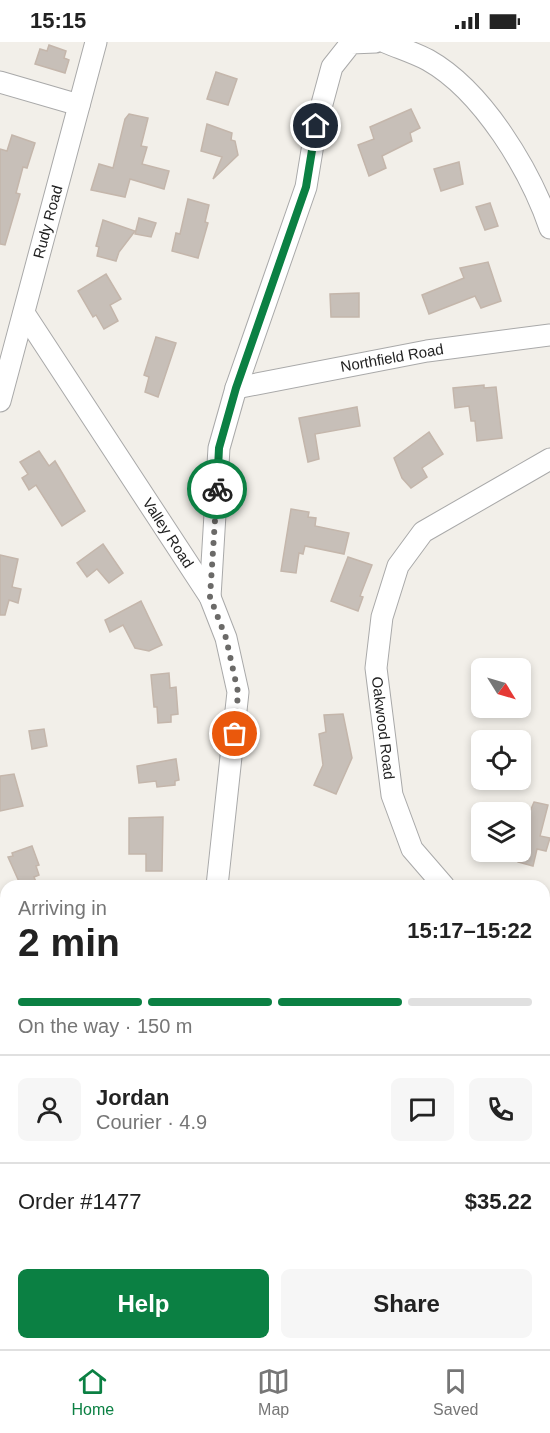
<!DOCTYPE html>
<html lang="en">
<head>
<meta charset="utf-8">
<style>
  body { margin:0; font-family:Helvetica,sans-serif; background:#f6f6f6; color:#222; height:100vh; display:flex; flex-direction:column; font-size:22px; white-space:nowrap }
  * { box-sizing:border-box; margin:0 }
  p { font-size:20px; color:#767676 }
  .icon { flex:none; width:33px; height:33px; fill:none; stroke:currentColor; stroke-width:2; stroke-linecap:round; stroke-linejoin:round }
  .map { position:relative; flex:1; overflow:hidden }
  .side { position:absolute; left:0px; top:838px; width:550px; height:470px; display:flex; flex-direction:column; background:#fff; border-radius:18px 18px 0 0; box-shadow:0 3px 9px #0003 }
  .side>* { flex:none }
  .needle { width:39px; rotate:127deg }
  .buttons { position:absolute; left:471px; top:616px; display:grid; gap:12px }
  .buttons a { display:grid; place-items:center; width:60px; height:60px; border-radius:9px; background:#fff; box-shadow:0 3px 9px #0003; font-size:30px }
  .pin { position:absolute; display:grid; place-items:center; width:51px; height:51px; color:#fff; margin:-26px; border:3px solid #fff; border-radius:50%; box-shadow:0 2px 6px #0007 }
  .courier { position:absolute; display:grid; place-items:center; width:60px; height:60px; margin:-30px; border:4px solid #0b8043; border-radius:50%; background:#fff; color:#222; box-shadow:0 2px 8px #0007 }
  .overview em { font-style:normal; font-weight:800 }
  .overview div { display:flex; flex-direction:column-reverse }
  .overview { display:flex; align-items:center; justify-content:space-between; height:102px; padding:0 18px }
  h1 { font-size:39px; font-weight:800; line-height:45px }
  .bar { display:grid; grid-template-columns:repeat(4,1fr); gap:9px 6px; align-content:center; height:72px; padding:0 18px }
  .bar i { height:8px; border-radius:4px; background:#e0e0e0 }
  .bar .current { background:#0b8043 }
  .bar p { grid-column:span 4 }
  .line { display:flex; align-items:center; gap:15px; padding:0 18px; border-top:2px solid #e0e0e0 }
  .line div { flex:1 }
  .round { display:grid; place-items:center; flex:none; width:63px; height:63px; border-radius:9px; background:#f6f6f6 }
  .cta { display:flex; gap:12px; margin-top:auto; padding:12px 18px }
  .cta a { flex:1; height:69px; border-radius:9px; background:#0b8043; color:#fff; font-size:24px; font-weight:800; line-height:69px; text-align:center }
  .cta a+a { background:#f6f6f6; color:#222 }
  .status { display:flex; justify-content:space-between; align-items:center; height:42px; padding:0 30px; background:#fff; direction:ltr }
  .status svg { height:16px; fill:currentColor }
  .dock { display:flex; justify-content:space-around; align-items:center; height:84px; border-top:2px solid #e0e0e0; background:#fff; font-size:16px; color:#767676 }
  .dock a { display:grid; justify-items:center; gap:3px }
  .dock .current { color:#0b8043 }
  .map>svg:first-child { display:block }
  .building { fill:#c7bfb8; stroke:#c4b6ab; stroke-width:1.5 }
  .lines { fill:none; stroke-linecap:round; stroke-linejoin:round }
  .minor-casing { stroke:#a9a9a9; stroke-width:23 }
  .minor { stroke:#fff; stroke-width:21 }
  .done { stroke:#6b6a68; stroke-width:6; stroke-dasharray:0 10.8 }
  .route { stroke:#0b8043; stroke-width:8 }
  .labels { text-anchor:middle; stroke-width:4.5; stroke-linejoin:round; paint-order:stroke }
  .street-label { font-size:15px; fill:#222; stroke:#fff }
</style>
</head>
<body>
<div class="status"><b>15:15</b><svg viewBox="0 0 49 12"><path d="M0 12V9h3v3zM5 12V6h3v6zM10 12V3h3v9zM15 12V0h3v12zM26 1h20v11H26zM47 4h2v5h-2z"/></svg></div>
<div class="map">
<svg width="550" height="1307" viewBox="0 0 550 1307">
  <rect width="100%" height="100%" fill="#f2efe9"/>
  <g class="building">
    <polygon points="49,3 66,9 64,16 69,18 65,31 35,22 40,7 47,9"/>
    <polygon points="216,30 237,37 228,63 207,57"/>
    <polygon points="411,67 420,86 410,91 412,99 382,114 386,126 369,134 358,103 374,97 370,85"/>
    <polygon points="129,72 148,76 141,104 147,105 142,122 169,129 164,147 130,137 125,155 91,148 99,122 113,126 125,77"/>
    <polygon points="207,82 232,91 231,98 235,99 238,113 213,137 222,115 201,109"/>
    <polygon points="12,93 35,101 27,126 23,125 16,151 20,152 5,203 0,202 0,107 7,109"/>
    <polygon points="459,120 463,142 441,149 434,127"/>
    <polygon points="188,157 209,163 205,180 208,181 198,216 172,209 176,191 180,192"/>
    <polygon points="490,161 498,184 485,188 476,165"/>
    <polygon points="139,176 156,181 151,195 135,192"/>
    <polygon points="103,178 135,189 119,210 116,219 97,214 99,205 96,204"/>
    <polygon points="488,220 501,259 481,266 475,254 429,272 422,253 464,236 460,226"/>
    <polygon points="106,232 121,257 110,263 118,279 104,287 96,273 93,275 78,249"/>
    <polygon points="359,251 359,275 331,275 330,252"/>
    <polygon points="156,295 176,301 158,355 145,350 149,335 144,333"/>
    <polygon points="484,343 484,346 496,345 502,396 477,399 475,379 471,379 469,364 455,366 453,346"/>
    <polygon points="357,365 360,384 315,392 319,417 308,420 299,376"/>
    <polygon points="429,390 443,412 422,426 427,435 411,446 402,436 394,416"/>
    <polygon points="39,409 49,424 55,419 85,469 62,484 36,443 29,448 22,436 28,432 20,420"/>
    <polygon points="291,467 309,470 308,475 316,476 315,484 349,491 344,512 305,504 303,512 299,511 296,531 281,529"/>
    <polygon points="103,502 123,531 109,541 97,527 87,535 77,521"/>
    <polygon points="0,513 18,517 12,545 21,547 18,561 9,558 5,573 0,573"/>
    <polygon points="348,515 372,523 360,554 363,555 358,569 331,559"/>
    <polygon points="141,559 162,603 149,609 135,606 123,583 110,590 105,578"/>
    <polygon points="169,631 170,646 176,645 178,672 171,673 171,680 158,681 157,665 154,665 151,633"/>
    <polygon points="343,672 352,716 336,752 314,743 323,723 319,692 326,690 324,673"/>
    <polygon points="44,687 47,704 32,707 29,689"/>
    <polygon points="176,717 179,738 175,739 175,743 157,745 156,739 139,741 137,724"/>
    <polygon points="14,732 23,764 0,769 0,734"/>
    <polygon points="534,760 548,763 540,794 550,796 546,809 537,807 533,824 518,820 520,793"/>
    <polygon points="163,775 162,829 146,829 146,812 129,812 129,776"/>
    <polygon points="32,804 39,823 36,824 39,833 34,835 36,840 21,844 8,815 13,814 12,811"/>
  </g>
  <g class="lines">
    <g class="minor-casing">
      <g id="minor">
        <path d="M385 0C399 6 415 11 428 18 483 49 530 128 550 186"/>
        <polyline points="0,40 79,63"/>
        <polyline points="24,271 210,555 226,596 238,650 217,844"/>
        <polyline points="236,346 427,309 550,293"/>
        <polyline points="0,359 96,0"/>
        <polyline points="210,555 219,406 236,346 306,145 316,84 332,25 351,1 376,0"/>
        <polyline points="444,844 412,807 392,753 376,626 382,575 398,524 423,490 550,417"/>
        <polyline points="544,870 550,871"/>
        <polyline points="0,900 6,933"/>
        <polyline points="0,1272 6,1274"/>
        <polyline points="96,1302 111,1307"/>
        <polyline points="338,1302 341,1307"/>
        <polyline points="358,1307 360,1302"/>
      </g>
    </g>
    <use href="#minor" class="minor"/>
  </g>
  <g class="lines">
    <polyline class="done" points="217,447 210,555 226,596 238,650 235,692"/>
    <polyline class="route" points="217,447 219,406 236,346 306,145 316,84"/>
  </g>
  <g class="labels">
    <g class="street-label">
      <text transform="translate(48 180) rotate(-75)" y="5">Rudy Road</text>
      <text transform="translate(392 316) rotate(-10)" y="5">Northfield Road</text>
      <text transform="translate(168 491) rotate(57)" y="5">Valley Road</text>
      <text transform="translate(383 686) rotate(83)" y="5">Oakwood Road</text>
    </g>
  </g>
</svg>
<div class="buttons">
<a><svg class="needle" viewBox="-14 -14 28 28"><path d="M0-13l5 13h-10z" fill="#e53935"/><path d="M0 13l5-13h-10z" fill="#767676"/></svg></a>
<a><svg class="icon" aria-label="locate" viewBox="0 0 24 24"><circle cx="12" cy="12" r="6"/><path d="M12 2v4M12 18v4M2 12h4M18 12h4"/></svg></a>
<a><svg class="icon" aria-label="layers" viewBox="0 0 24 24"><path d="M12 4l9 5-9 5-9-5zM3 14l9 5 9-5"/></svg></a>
</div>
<div class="pin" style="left:235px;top:692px;background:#ea580c"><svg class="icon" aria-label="bag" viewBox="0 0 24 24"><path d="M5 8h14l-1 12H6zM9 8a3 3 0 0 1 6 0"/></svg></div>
<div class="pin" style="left:316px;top:84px;background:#1f2937"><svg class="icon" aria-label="home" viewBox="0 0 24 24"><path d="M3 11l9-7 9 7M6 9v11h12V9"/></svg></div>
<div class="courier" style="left:217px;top:447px"><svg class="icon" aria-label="bike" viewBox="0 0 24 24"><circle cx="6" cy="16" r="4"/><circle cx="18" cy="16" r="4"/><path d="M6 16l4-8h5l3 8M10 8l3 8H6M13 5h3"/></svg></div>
<section class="side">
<div class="overview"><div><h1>2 min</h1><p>Arriving in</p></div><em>15:17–15:22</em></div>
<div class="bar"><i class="current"></i><i class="current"></i><i class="current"></i><i></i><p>On the way · 150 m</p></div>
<div class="line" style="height:108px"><a class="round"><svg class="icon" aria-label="person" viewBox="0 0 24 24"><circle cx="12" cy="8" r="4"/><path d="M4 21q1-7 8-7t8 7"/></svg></a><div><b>Jordan</b><p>Courier · 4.9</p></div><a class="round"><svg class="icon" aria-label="chat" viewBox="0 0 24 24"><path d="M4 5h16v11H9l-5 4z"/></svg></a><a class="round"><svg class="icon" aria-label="phone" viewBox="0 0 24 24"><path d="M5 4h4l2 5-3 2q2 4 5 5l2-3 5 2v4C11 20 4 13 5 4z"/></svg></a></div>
<div class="line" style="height:78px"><div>Order #1477</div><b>$35.22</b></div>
<div class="cta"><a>Help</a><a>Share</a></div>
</section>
</div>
<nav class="dock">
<a class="current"><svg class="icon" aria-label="home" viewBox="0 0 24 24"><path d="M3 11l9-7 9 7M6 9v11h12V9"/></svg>Home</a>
<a><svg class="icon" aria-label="map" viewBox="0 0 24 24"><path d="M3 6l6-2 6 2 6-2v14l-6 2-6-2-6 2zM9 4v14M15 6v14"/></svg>Map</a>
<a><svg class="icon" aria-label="saved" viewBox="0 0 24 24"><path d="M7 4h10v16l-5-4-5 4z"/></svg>Saved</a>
</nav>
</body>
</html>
